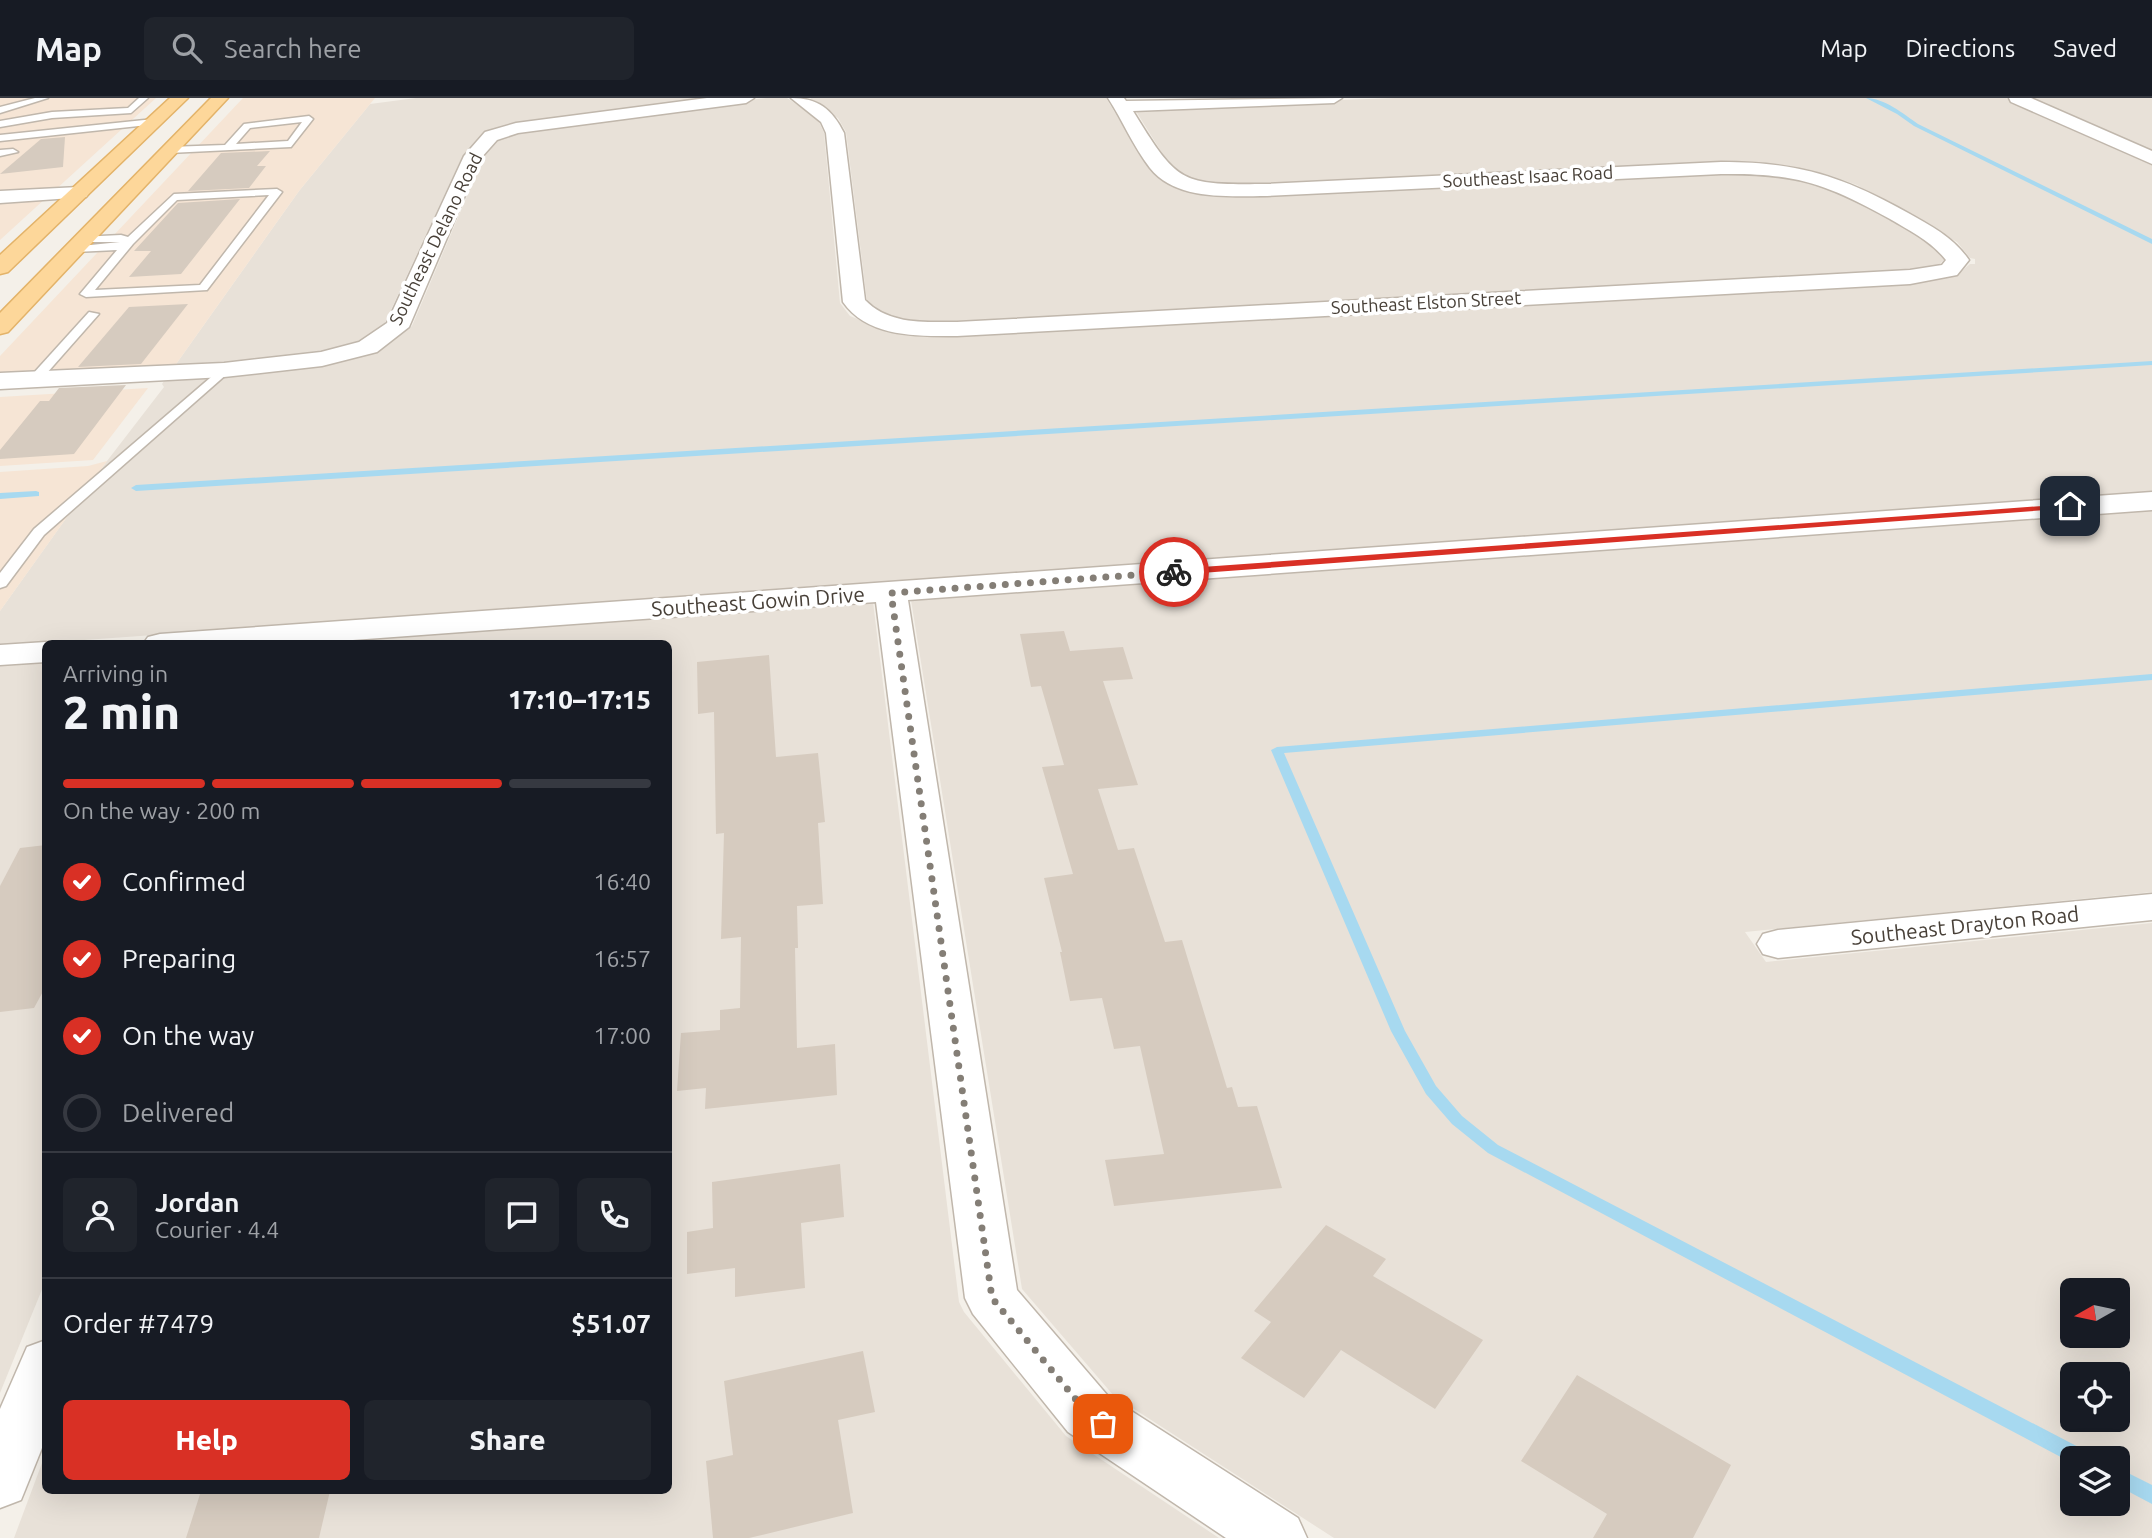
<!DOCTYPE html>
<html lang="en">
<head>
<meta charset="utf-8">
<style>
  body { margin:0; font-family:Ubuntu,sans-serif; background:#20242c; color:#f1f3f6; height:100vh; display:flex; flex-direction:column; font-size:26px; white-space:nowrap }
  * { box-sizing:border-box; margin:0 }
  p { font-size:23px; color:#9ea1a6 }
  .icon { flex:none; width:38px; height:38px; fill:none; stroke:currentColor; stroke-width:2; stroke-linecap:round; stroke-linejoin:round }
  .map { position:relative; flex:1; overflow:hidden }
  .details { position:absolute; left:42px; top:542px; width:630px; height:854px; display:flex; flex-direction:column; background:#171b24; border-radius:10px; box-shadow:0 7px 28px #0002 }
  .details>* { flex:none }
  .needle { width:46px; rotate:261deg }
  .fabs { position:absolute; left:2060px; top:1180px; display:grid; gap:14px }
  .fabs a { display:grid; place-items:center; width:70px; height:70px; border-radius:10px; background:#171b24; box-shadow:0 7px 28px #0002; font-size:35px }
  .pin { position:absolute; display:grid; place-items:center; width:60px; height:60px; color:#fff; margin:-30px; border-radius:14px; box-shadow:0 4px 10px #0006 }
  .courier { position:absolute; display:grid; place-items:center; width:70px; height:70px; margin:-35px; border:5px solid #d93025; border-radius:50%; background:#fff; color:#222; box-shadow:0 2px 9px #0007 }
  .head em { font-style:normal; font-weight:800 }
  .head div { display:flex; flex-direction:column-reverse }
  .head { display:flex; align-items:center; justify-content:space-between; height:119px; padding:0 21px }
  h1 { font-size:46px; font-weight:800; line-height:52px }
  .bar { display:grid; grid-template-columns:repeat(4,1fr); gap:10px 7px; align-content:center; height:84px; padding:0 21px }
  .bar i { height:9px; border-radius:5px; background:#363941 }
  .bar .on { background:#d93025 }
  .bar p { grid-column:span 4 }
  .line { display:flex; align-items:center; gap:18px; padding:0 21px; border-top:2px solid #363941 }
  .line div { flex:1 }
  .round { display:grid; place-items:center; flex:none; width:74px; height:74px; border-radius:10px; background:#20242c }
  ol { padding:0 21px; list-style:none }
  li { display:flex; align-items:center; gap:21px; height:77px }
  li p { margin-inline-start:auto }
  li .icon { padding:7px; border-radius:50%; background:#d93025; color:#fff; stroke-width:4 }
  li:last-child { color:#9ea1a6 }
  li i { width:38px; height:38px; border:4px solid #363941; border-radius:50% }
  .cta { display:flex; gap:14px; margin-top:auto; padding:14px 21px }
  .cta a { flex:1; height:80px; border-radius:10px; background:#d93025; color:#fff; font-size:28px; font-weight:800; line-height:80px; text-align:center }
  .cta a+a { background:#20242c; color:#f1f3f6 }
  header { display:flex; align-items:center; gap:42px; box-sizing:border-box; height:98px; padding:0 35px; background:#171b24; border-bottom:2px solid #363941 }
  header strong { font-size:33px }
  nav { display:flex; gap:38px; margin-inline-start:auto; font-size:24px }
  .search { width:490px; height:63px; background:#20242c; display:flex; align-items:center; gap:18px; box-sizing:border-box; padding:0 24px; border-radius:10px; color:#9ea1a6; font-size:26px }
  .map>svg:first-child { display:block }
  .residential { fill:#e8e1d8; fill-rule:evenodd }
  .commercial { fill:#f6e5d5 }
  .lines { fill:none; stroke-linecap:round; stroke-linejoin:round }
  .stream { fill:#a7d9f0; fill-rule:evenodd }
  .building { fill:#d6cbbf }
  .service-casing { stroke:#c0b7ac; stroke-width:3 }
  .minor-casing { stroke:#c0b7ac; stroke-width:3 }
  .primary-casing { stroke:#e3b369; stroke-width:3 }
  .service { fill:#fff; fill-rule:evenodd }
  .minor { fill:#fff; fill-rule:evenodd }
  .primary { fill:#fdd79a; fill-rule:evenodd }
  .route { fill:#d93025 }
  .done { stroke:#847e76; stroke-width:7; stroke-dasharray:0 12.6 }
  .labels { text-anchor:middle; stroke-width:7; stroke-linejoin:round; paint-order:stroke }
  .far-street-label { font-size:18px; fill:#484038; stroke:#fff }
  .street-label { font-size:21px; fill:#484038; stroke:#fff }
</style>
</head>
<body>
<header>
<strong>Map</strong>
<div class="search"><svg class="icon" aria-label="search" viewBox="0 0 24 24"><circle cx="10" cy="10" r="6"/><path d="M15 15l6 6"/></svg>Search here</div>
<nav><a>Map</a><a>Directions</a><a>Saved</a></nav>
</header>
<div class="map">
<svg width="2152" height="1440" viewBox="0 0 2152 1440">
  <rect width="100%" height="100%" fill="#f4f0e9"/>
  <g class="residential">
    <polygon points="416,0 726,0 511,28 481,38 462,59 383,229 357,246 318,257 174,269 299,93 370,6"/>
    <polygon points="766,0 787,0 818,21 824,35 840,205 850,218 880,230 1916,183 1959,175 1970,166 1975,166 1975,161 1970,160 1957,144 1857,87 1829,77 1799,70 1762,66 1232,89 1186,80 1172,71 1134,10 1395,0 2006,0 2152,65 2152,395 0,548 0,513 107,363 164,289 162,286 166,280 382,249 412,228 484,58 501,39 546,27"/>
    <polygon points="810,0 1106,0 1150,72 1165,83 1192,92 1763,72 1836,89 1933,145 1945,161 1936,169 1902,175 957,226 899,222 876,214 867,203 846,34 838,20"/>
    <polygon points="2027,0 2152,0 2152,55"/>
    <path d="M2152 410V794L1745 834 1766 864 2152 825V1440H1334L1114 1298 1022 1191 911 502ZM2072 1192H2118V1237H2072ZM2072 1276H2118V1321H2072ZM2072 1360H2118V1405H2072Z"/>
    <polygon points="873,504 959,1204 964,1214 1066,1338 1219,1440 14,1440 45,1357 46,1393 668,1393 668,546 348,546 349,542"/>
    <polygon points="45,563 45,1184 0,1295 0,566"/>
  </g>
  <g class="commercial">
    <polygon points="0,0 156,0 54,93 0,96"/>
    <polygon points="243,0 375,0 299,93 174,269 0,278 0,258"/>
    <polygon points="47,99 0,142 0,102"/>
    <polygon points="148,290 93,362 0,368 0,299"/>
    <polygon points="107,363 0,513 0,374 88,368"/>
  </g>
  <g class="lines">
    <g class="stream">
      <path d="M1866 0C1884 0 1904 16 1918 26L2152 141V146L1914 28 1897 16Z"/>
      <polygon points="2152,263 2152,267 136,393 131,390 136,387"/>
      <polygon points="36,393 39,394 39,398 0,401 0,395"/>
      <polygon points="2152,576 2152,582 1284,655 1405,933 1436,988 1462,1018 1498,1047 2088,1354 2090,1360 2072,1360 2072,1365 1488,1055 1452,1026 1426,996 1391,933 1271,652 1277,649"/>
      <polygon points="2118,1370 2152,1387 2152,1406 2118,1388"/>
    </g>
  </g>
  <g class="building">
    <polygon points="65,39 63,69 0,76 41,41"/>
    <polygon points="270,53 257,68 266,68 249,90 188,93 221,55"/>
    <polygon points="240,101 181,176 129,179 151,153 134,153 178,105"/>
    <polygon points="188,206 141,266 78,269 129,209"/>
    <polygon points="126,287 74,356 0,361 0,352 40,303 49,303 59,290"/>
    <polygon points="1064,533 1070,553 1123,549 1133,581 1103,583 1138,687 1098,691 1118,752 1134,750 1165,844 1182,842 1227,990 1232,989 1238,1009 1257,1008 1282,1090 1114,1108 1105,1062 1164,1056 1140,948 1114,951 1102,900 1070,903 1060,854 1062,854 1044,780 1073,776 1042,669 1064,667 1041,588 1031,589 1020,536"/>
    <polygon points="769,557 776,659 818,655 825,724 818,725 823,806 797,808 798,850 795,850 797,950 835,946 837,997 705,1011 706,990 677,993 681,935 720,932 720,912 740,910 741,839 721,841 724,735 716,736 714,614 698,616 697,564"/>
    <polygon points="46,747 46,888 34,910 0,914 0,788 20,750"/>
    <polygon points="840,1066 844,1119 801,1125 805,1190 735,1199 735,1170 687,1176 687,1134 713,1130 712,1084"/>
    <polygon points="1326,1127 1386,1161 1373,1178 1483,1242 1435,1311 1341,1252 1304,1300 1241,1260 1271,1224 1254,1213"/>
    <polygon points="863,1253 875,1314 838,1322 853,1415 749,1440 713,1440 706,1363 733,1357 724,1283"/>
    <polygon points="1577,1277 1731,1367 1693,1440 1593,1440 1607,1416 1521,1363"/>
    <polygon points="201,1393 330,1393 319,1440 186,1440"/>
  </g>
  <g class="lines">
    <g class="service-casing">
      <g id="service">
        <polygon points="35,0 48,0 0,15 0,9"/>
        <polygon points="139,0 148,0 131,15 52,20 0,29 0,23 52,14 128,10"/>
        <path d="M309 18 313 21 291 49 169 55 164 52 169 49 225 47 244 26ZM302 24 288 43 236 46 250 30Z"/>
        <polygon points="154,21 157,26 0,43 0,37"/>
        <polygon points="0,52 13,51 18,54 0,58"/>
        <path d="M277 91 282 94 207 192 86 199 80 196 117 152 75 154 70 151 71 149 120 144H84L80 143V139L121 137 128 139 174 96ZM269 97 200 187 95 192 133 146 177 102Z"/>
        <polygon points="89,214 99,216 39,284 31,284 31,278"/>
        <polygon points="224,268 228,269 228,275 44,437 6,488 0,490 0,475 34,431"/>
      </g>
    </g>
    <g class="minor-casing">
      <g id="minor">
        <polygon points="707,0 754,0 746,5 518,35 497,42 481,60 409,229 377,254 322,268 224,279 0,291 0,275 224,265 321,254 359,244 387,225 464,58 485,34 516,25"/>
        <path d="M791 0C818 0 832 11 844 35L865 202C889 227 925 224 957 224L1910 172 1942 167 1946 162C1931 143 1910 133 1890 121 1825 85 1795 75 1721 76L1267 98C1229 98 1176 103 1150 70 1133 48 1123 23 1108 0H1124L1126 3 1342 0 1334 5 1133 13C1178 86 1180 87 1267 86L1721 64C1799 64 1842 78 1910 116 1933 129 1954 140 1969 162L1957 177 1910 186 957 238C918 238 868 240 843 204L826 35 821 24Z"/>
        <polygon points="2009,0 2031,0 2152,53 2152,66 2011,4"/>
        <polygon points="79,89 89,95 86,99 0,105 0,93"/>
        <polygon points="2152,394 2152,412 908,502 1017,1192 1108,1298 1298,1420 1307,1440 1226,1440 1068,1334 973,1216 965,1200 876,504 298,546 143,546 148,539 160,536"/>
        <polygon points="46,544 54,546 46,546 46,564 0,567 0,547"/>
        <polygon points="2152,796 2152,822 1778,860 1763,856 1757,846 1763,836 1778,832"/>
        <polygon points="46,1242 46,1340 21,1402 0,1410 0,1311 27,1249"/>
      </g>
    </g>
    <g class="primary-casing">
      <g id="primary">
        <polygon points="170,0 188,0 8,174 0,176 0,157"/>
        <polygon points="211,0 228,0 8,234 0,236 0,215"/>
      </g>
    </g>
    <use href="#service" class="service"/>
    <use href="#minor" class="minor"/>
    <use href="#primary" class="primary"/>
  </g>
  <polygon class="route" points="2070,406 2073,410 1174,477 1170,474 1174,471"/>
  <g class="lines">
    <polyline class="done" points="1103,1326 1088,1316 992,1200 891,495 1174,474"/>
  </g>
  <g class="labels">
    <g class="far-street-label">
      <text transform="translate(1528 79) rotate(-3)" y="6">Southeast Isaac Road</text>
      <text transform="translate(436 141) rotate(-64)" y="6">Southeast Delano Road</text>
      <text transform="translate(1426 205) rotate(-3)" y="6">Southeast Elston Street</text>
    </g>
    <g class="street-label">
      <text transform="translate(758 504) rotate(-4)" y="7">Southeast Gowin Drive</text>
      <text transform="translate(1965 828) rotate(-6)" y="7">Southeast Drayton Road</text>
    </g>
  </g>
</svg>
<div class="fabs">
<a><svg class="needle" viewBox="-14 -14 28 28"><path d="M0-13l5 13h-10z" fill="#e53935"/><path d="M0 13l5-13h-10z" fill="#9ea1a6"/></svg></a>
<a><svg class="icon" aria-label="locate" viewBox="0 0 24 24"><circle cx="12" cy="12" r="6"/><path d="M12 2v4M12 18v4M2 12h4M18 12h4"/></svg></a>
<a><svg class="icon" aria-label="layers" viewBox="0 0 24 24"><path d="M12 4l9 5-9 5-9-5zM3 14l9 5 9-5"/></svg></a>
</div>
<div class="pin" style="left:1103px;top:1326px;background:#ea580c"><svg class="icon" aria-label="bag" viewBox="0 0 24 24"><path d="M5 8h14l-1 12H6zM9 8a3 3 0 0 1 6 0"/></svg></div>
<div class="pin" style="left:2070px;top:408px;background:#1f2937"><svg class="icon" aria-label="home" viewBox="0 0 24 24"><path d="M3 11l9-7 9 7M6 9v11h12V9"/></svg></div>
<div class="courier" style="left:1174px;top:474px"><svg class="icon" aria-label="bike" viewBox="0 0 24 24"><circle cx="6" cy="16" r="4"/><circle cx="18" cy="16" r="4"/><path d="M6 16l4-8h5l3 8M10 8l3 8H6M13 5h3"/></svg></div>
<section class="details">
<div class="head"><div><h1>2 min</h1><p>Arriving in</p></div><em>17:10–17:15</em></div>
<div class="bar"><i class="on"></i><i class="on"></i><i class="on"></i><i></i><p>On the way · 200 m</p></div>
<ol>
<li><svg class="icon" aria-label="check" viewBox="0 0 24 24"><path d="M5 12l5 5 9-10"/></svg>Confirmed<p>16:40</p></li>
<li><svg class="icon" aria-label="check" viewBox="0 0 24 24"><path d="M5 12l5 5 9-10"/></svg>Preparing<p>16:57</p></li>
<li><svg class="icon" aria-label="check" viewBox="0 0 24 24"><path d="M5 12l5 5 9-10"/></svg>On the way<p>17:00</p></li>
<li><i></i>Delivered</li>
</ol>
<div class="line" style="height:126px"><a class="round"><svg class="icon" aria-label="person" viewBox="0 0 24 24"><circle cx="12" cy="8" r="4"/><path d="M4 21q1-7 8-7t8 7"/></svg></a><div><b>Jordan</b><p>Courier · 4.4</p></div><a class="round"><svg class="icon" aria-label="chat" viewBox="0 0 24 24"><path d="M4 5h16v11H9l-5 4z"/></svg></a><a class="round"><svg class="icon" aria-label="phone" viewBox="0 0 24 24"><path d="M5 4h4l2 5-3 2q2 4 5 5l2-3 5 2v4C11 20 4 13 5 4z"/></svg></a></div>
<div class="line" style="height:91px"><div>Order #7479</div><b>$51.07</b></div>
<div class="cta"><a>Help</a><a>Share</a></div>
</section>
</div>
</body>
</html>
